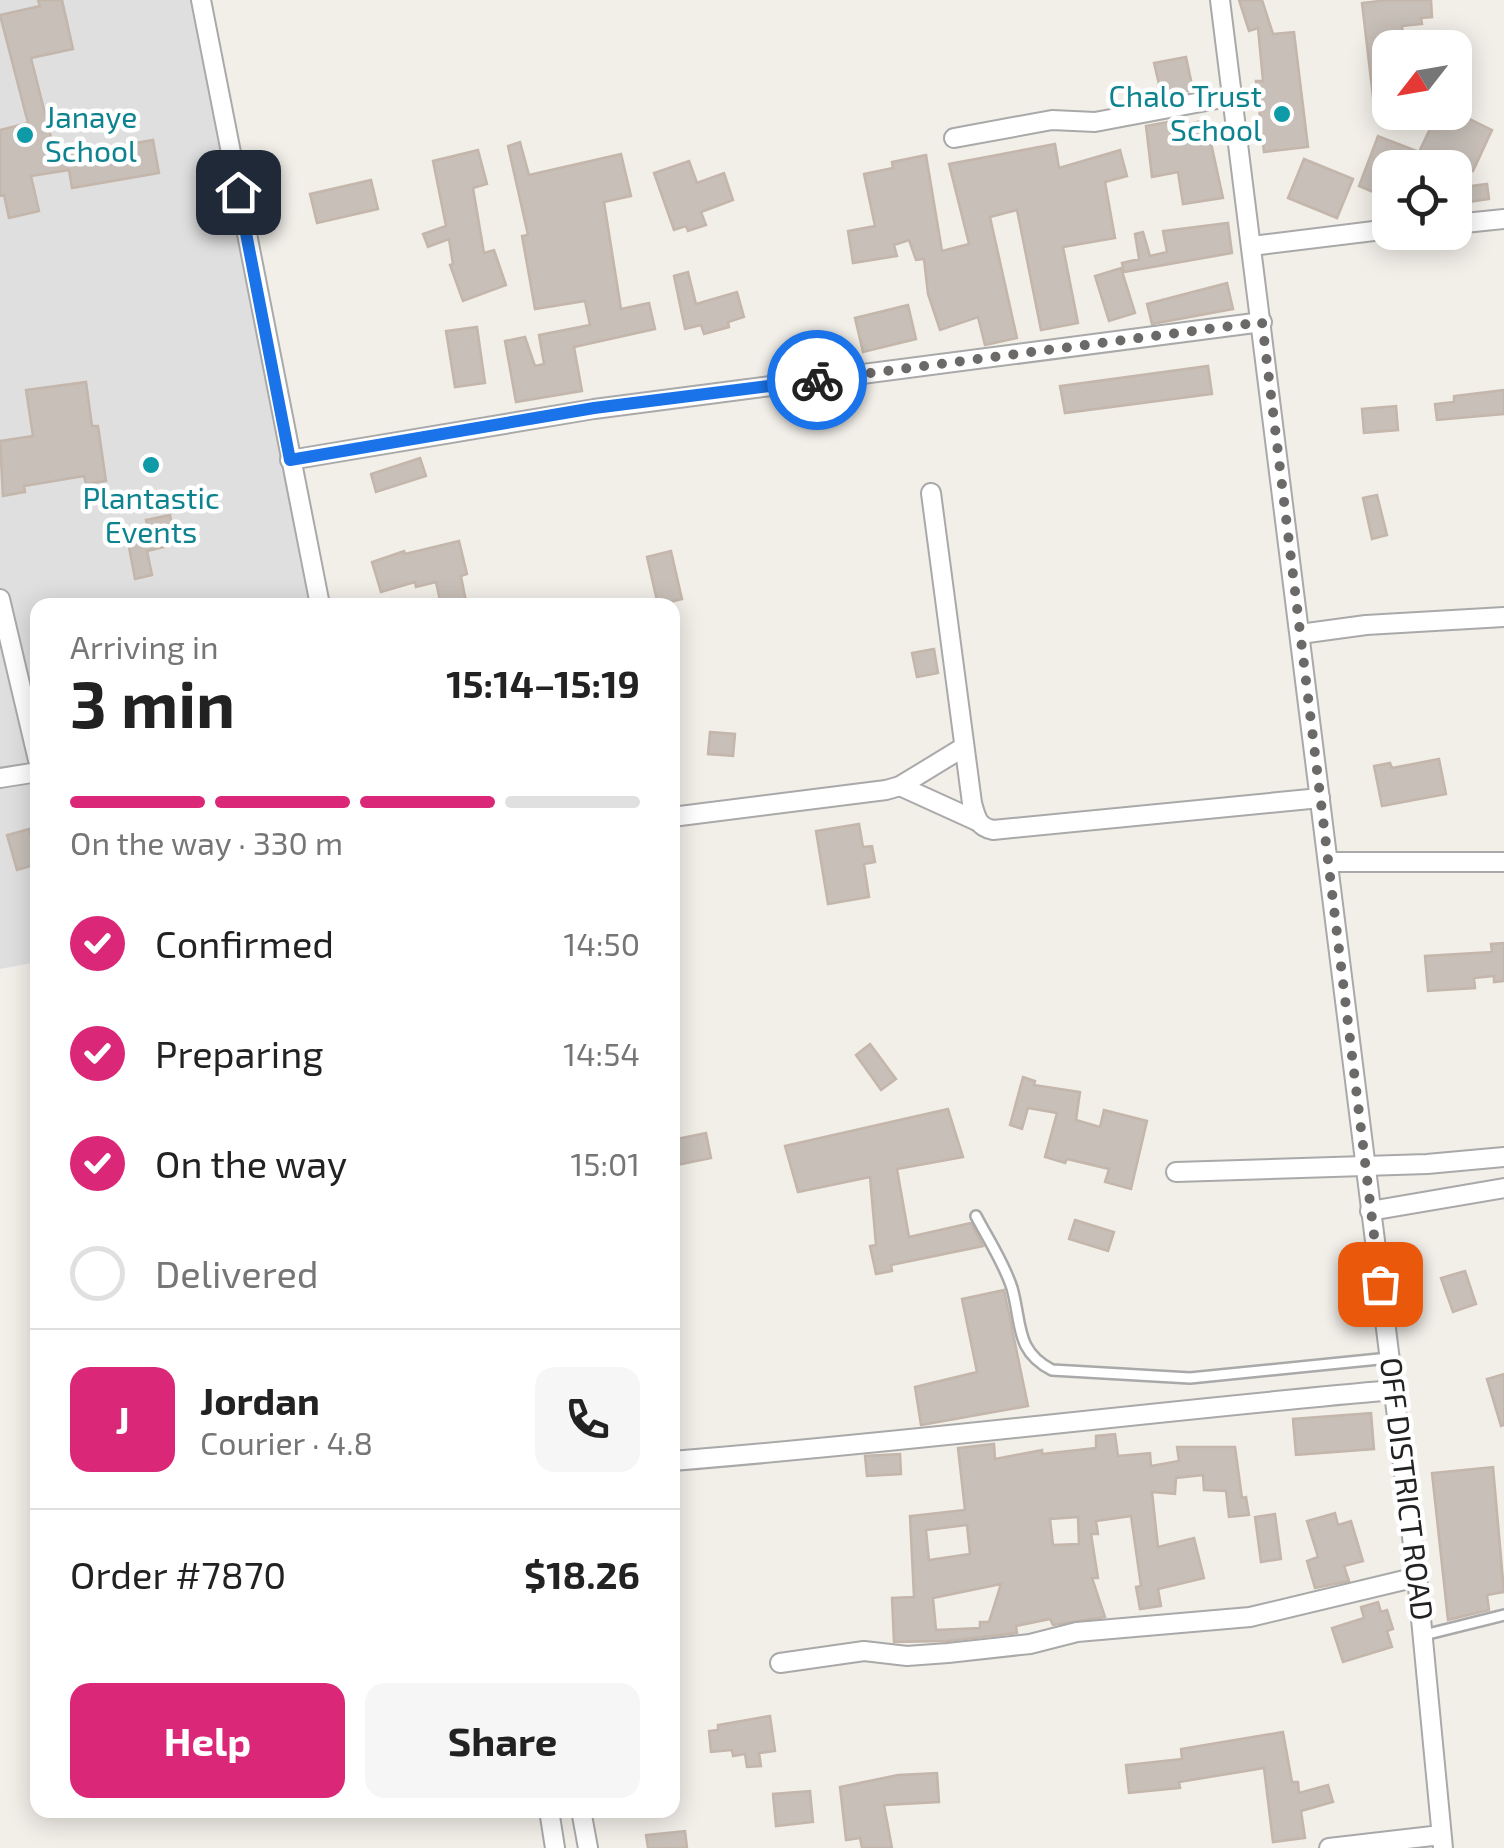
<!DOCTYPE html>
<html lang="en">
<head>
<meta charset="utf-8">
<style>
  body { margin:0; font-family:"Exo 2",sans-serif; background:#f6f6f6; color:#222; height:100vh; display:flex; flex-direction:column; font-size:38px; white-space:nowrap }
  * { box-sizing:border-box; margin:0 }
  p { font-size:32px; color:#767676 }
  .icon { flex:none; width:55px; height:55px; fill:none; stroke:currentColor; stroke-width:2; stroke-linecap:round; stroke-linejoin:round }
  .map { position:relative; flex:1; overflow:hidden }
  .drawer { position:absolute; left:30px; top:598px; width:650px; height:1220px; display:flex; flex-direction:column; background:#fff; border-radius:20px; box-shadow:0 5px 25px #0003 }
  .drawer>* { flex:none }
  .needle { width:65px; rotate:239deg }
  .controls { position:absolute; left:1372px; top:30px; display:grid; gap:20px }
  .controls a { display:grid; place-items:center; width:100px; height:100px; border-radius:20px; background:#fff; box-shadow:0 5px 25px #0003; font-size:50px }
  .pin { position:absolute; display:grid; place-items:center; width:85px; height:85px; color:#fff; margin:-42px; border-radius:20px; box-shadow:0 5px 15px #0006 }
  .courier { position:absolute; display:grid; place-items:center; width:100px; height:100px; margin:-50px; border:8px solid #1a73e8; border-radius:50%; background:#fff; color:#222; box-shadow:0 2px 12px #0007 }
  .headline em { font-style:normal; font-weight:700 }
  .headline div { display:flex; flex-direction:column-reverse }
  .headline { display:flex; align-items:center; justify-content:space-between; height:170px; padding:0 40px }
  h1 { font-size:65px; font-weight:700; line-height:75px }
  .bar { display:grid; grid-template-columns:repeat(4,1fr); gap:15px 10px; align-content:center; height:120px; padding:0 40px }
  .bar i { height:12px; border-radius:8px; background:#e0e0e0 }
  .bar .current { background:#db2777 }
  .bar p { grid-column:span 4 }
  .line { display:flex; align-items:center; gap:25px; padding:0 40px; border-top:2px solid #e0e0e0 }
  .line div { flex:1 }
  .round { display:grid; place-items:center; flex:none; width:105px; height:105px; border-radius:20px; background:#f6f6f6 }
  ol { padding:0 40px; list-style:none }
  li { display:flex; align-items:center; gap:30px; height:110px }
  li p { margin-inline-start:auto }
  li .icon { padding:10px; border-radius:50%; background:#db2777; color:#fff; stroke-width:4 }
  li:last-child { color:#767676 }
  li i { width:55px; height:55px; border:5px solid #e0e0e0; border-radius:50% }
  .action { display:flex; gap:20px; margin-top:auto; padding:20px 40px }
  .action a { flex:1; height:115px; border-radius:20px; background:#db2777; color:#fff; font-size:40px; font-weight:700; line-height:115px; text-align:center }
  .action a+a { background:#f6f6f6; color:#222 }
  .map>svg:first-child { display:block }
  .residential { fill:#e0dfdf }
  .building { fill:#c7bfb8; stroke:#c4b6ab; stroke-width:2.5; fill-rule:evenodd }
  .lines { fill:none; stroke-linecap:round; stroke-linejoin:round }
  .service-casing { stroke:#a9a9a9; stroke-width:14 }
  .minor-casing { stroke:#a9a9a9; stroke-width:22 }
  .service { stroke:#fff; stroke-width:9 }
  .minor { stroke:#fff; stroke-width:18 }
  .done { stroke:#6b6a68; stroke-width:10; stroke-dasharray:0 18 }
  .route { stroke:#1a73e8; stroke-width:12 }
  .culture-dot { fill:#0f9aa8; stroke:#fff; stroke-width:4 }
  .labels { text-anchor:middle; stroke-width:9; stroke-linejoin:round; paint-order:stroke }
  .culture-label { font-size:30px; fill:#0d838f; stroke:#fff; text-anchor:end }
  .street-label { font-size:30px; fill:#222; stroke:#fff }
</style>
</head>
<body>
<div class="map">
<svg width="1504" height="1848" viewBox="0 0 1504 1848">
  <rect width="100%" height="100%" fill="#f2efe9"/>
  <polygon class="residential" points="0,0 192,0 316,605 38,605 37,962 0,969"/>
  <g class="building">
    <polygon points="38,0 62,0 73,49 31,58 56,157 153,140 159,173 72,188 69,170 31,176 39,211 9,218 4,195 0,196 0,130 28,123 0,15 40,6"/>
    <polygon points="1239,0 1262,0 1273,34 1294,32 1308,147 1264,152 1256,81 1263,81 1258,28 1249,31"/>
    <polygon points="1388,0 1431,0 1432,17 1421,18 1422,24 1402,26 1404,48 1390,48 1390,103 1374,105 1362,3"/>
    <polygon points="1186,57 1193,90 1162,97 1154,63"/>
    <polygon points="1438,112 1455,112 1492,130 1473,171 1446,158 1442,168 1390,168 1390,199 1359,186 1378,136 1419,152"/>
    <polygon points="1206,120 1223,198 1183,204 1178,172 1152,177 1146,126 1173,121 1174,127"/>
    <polygon points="520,142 529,175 621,154 631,196 604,202 621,309 649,303 655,329 574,347 582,391 516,402 505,341 525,337 535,366 544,364 539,335 590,325 585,301 535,309 522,236 528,235 508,146"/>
    <polygon points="1055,144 1059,168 1120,150 1127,176 1105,182 1115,238 1063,247 1078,323 1041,330 1017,210 990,217 1017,338 985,345 978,317 940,330 928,294 924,259 916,260 909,240 894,245 897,256 853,263 848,231 875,226 864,174 893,168 892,162 926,155 942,251 969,244 949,164"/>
    <polygon points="478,150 487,184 473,188 484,253 494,250 506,285 463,301 450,265 453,264 449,239 428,247 423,234 446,226 433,161"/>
    <polygon points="1304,159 1353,179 1337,218 1288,198"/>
    <polygon points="689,161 697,183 724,173 733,200 701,212 706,225 688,231 686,226 674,230 654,173"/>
    <polygon points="371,180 378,209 317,223 310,194"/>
    <polygon points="1487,184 1489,199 1455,204 1455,188"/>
    <polygon points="1228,223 1232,253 1124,272 1122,263 1139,259 1135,234 1143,232 1150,256 1167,252 1163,231"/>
    <polygon points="1121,268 1135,313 1109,321 1095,276"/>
    <polygon points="688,272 696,304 737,292 744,317 728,322 729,327 704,334 701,325 685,329 674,276"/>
    <polygon points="1227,283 1233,309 1152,324 1147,304"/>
    <polygon points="908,305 916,339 863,352 855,318"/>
    <polygon points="477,327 485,383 455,387 446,331"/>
    <polygon points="1208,366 1212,394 1065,413 1060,386"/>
    <polygon points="86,382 92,426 98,426 106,481 86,484 84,476 24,486 25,492 3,496 0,441 33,436 26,390"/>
    <polygon points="1504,390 1504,414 1437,420 1435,404 1454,402 1454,396"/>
    <polygon points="1396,406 1398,430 1364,433 1362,409"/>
    <polygon points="420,458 426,476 376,492 371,474"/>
    <polygon points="1377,495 1387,535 1372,539 1363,498"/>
    <polygon points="170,515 176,544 147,551 152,575 135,579 128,542 149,536 146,520"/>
    <polygon points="459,541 467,574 461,576 466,602 441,605 436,582 416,587 415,582 381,592 372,562 404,551 405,554"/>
    <polygon points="671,551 682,599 658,605 647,557"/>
    <polygon points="934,649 938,673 917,677 912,653"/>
    <polygon points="710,732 735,734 733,756 708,754"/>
    <polygon points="1439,759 1446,794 1382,806 1374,766 1390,763 1392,768"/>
    <polygon points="859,824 863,847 872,846 875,862 864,864 869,897 828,904 816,831"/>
    <polygon points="29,829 38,864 17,870 7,835"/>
    <polygon points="1504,943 1504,981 1494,982 1494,976 1474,978 1475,988 1428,991 1425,956 1492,952 1491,944"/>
    <polygon points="870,1044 896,1079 881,1090 856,1055"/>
    <polygon points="1023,1077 1035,1081 1034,1085 1080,1092 1076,1120 1100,1127 1104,1110 1147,1121 1131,1189 1105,1182 1109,1169 1067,1159 1065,1163 1045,1157 1057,1113 1028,1108 1022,1129 1010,1125"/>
    <polygon points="948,1109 963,1157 897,1169 909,1237 971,1223 983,1246 891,1265 892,1271 876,1274 870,1246 876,1245 870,1177 798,1192 785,1146"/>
    <polygon points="706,1133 711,1158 672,1166 672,1140"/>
    <polygon points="1075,1220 1114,1232 1108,1251 1069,1239"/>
    <polygon points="1465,1271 1476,1304 1453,1312 1441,1278"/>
    <polygon points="1004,1290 1028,1406 921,1425 915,1387 977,1372 962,1299"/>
    <polygon points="1504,1374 1504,1425 1501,1426 1487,1379"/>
    <polygon points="1371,1413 1374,1449 1296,1455 1293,1419"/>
    <path d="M1115 1434 1118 1456 1150 1453 1151 1466 1179 1461 1177 1447H1235L1242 1498 1246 1497 1249 1515 1229 1517 1226 1491 1204 1490 1203 1475 1176 1478 1175 1494 1152 1492 1158 1547 1194 1538 1204 1578 1158 1589 1161 1606 1140 1609 1136 1587 1141 1586 1131 1516 1096 1521 1098 1534H1091L1098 1578H1092L1105 1617 1053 1625 1050 1619 1016 1626 1017 1633 947 1641 894 1642 892 1598 914 1597 910 1516 965 1510 958 1448 994 1444 995 1459 1042 1450V1454L1096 1448V1436ZM1078 1517 1079 1544 1053 1545 1050 1519ZM967 1525 970 1554 929 1560 926 1530ZM1001 1584 989 1622H980V1628L936 1630 933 1598Z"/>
    <polygon points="900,1454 901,1474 867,1476 865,1456"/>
    <polygon points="1493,1467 1504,1592 1487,1595 1489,1610 1448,1620 1432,1473"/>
    <polygon points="1335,1513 1338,1525 1351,1521 1363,1561 1344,1566 1349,1581 1315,1588 1307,1561 1318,1557 1307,1521"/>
    <polygon points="1275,1514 1281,1559 1261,1562 1255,1517"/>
    <polygon points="1378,1602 1381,1612 1387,1610 1393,1629 1387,1631 1392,1647 1343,1662 1332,1628 1364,1618 1361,1607"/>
    <polygon points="770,1716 775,1751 759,1753 761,1766 747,1767 745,1754 733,1756 732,1750 711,1752 709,1731 718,1730 718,1725"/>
    <polygon points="1283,1732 1292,1782 1298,1782 1299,1793 1328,1785 1333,1802 1301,1811 1305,1838 1273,1842 1264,1768 1179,1782 1180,1788 1129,1793 1126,1765 1182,1759 1181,1749"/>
    <polygon points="937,1773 939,1802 884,1805 892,1848 862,1848 860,1838 846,1840 840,1787 898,1775"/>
    <polygon points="810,1791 813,1822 776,1826 773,1794"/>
    <polygon points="685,1831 687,1848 648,1848 646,1835"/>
  </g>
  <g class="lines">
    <g class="service-casing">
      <g id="service">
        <path d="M976 1216C988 1239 1004 1263 1012 1288 1022 1324 1015 1351 1052 1370L1190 1378 1389 1358"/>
        <polyline points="1424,1635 1504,1615"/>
      </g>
    </g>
    <g class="minor-casing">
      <g id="minor">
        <polyline points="201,0 320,605"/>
        <polyline points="1220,0 1417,1577 1443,1848"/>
        <polyline points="954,138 1052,120 1095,122 1233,96"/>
        <polyline points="1455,224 1504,219"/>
        <polyline points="1252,246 1390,229"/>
        <polyline points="290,460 594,409 1262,322"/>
        <path d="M931 493 972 803C976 818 978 827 993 830L1320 798"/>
        <polyline points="0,599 38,760"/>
        <polyline points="1300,634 1366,625 1504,617"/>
        <polyline points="0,778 38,772"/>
        <polyline points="900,786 977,821"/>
        <polyline points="672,817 886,790 900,786 964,747"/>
        <polyline points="1328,862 1504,862"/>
        <polyline points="1176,1172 1427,1164 1504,1157"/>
        <polyline points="1370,1211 1504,1188"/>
        <path d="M672 1461C913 1442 1153 1411 1393 1390"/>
        <polyline points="780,1663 864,1651 907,1656 948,1653 1030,1644 1077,1632 1250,1617 1417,1577"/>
        <polyline points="549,1810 555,1848"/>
        <polyline points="581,1810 588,1848"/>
        <polyline points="1329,1848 1441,1835"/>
      </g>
    </g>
    <use href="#service" class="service"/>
    <use href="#minor" class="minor"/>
  </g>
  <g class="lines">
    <polyline class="done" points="817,380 1262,322 1380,1284"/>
    <polyline class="route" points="238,192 290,460 594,408 817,380"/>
  </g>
  <g class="culture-dot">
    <circle cx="1282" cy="114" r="10"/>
    <circle cx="25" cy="135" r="10"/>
    <circle cx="151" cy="465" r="10"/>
  </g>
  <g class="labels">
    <g class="culture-label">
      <text x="1262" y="107">Chalo Trust<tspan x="1262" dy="34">School</tspan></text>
      <text x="45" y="128" text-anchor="start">Janaye<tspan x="45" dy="34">School</tspan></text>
      <text x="151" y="509" text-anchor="middle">Plantastic<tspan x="151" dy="34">Events</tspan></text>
    </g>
    <g class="street-label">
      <text transform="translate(1406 1489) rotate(83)" y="10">OFF DISTRICT ROAD</text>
    </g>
  </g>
</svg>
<div class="controls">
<a><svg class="needle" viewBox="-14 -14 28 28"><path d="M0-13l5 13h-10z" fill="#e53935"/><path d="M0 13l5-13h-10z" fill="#767676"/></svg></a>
<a><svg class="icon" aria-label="locate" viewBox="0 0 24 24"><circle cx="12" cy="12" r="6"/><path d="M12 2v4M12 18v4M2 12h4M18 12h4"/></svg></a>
</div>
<div class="pin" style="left:1380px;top:1284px;background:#ea580c"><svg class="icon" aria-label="bag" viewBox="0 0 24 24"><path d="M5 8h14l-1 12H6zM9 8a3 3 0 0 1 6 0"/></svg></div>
<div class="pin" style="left:238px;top:192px;background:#1f2937"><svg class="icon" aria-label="home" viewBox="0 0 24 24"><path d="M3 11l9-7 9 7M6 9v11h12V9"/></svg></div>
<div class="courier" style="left:817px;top:380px"><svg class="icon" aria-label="bike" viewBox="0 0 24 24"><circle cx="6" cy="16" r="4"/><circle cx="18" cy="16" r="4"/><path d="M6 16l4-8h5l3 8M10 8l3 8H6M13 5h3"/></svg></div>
<section class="drawer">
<div class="headline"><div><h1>3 min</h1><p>Arriving in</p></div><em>15:14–15:19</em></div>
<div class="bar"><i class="current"></i><i class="current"></i><i class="current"></i><i></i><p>On the way · 330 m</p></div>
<ol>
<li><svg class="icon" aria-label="check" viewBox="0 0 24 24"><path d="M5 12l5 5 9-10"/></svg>Confirmed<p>14:50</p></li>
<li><svg class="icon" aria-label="check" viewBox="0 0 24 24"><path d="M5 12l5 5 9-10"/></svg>Preparing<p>14:54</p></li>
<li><svg class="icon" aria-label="check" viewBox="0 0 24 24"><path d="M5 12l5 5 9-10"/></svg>On the way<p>15:01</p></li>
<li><i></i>Delivered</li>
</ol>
<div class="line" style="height:180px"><b class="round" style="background:#db2777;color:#fff">J</b><div><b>Jordan</b><p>Courier · 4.8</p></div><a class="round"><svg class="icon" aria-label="phone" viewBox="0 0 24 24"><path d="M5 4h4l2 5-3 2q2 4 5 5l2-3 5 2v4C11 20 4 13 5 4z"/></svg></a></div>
<div class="line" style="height:130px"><div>Order #7870</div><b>$18.26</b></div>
<div class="action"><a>Help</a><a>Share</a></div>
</section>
</div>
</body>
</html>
